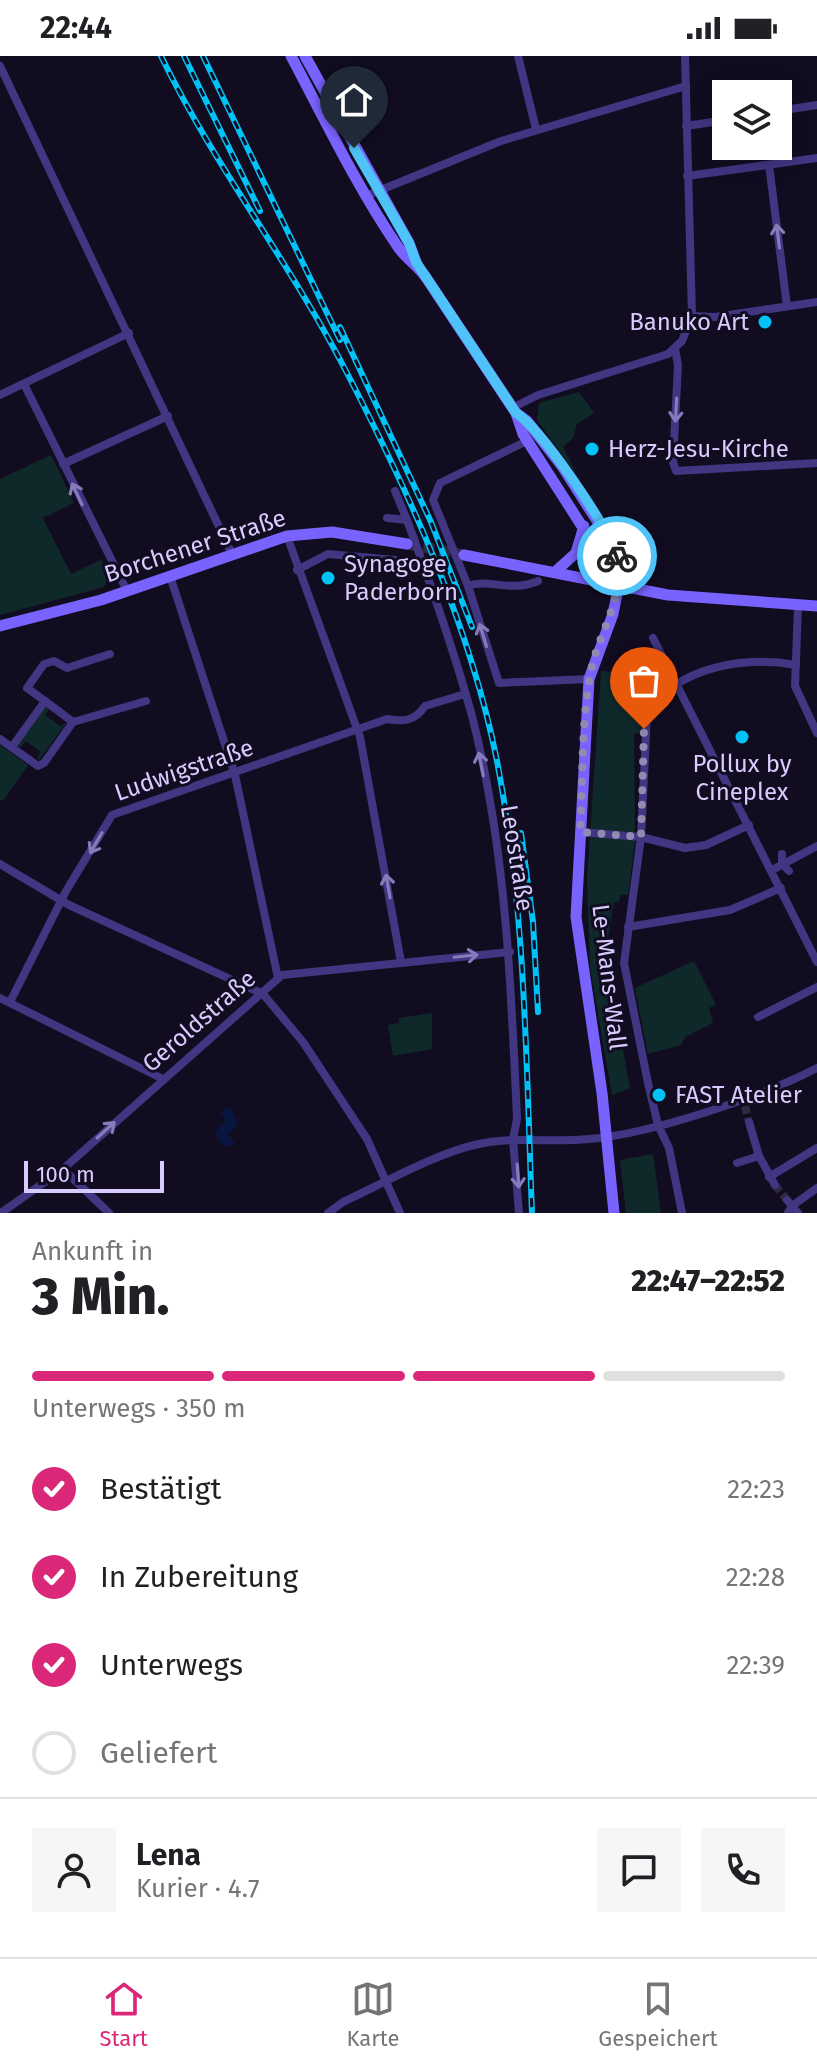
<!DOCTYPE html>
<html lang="de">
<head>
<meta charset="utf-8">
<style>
  body { margin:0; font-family:"Fira Sans",sans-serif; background:#f6f6f6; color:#202124; height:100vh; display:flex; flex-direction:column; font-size:30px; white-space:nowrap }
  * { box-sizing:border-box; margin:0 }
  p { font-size:26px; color:#757577 }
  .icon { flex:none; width:44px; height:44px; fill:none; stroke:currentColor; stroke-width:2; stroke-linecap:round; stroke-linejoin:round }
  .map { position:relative; height:1157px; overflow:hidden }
  .side { display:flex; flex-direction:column; background:#fff; flex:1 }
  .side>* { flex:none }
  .controls { position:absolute; left:712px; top:24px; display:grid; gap:16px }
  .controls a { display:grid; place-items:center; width:80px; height:80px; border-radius:0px; background:#fff; box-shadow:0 4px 20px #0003; font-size:40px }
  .scale { position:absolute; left:24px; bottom:20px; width:140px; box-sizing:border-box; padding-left:8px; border:4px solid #d8ccff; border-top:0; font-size:22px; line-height:28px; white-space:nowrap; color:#d8ccff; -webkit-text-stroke:6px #120c21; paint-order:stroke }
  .pin { position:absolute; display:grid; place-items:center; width:68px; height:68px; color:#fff; margin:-82px -34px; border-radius:50% 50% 50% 0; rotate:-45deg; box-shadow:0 0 8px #0007 }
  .pin .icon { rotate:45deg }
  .courier { position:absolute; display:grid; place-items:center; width:80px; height:80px; margin:-40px; border:6px solid #4fc3f7; border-radius:50%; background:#fff; color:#222; box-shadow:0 2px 10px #0007 }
  .overview em { font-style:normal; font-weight:800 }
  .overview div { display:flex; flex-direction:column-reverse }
  .overview { display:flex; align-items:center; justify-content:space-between; height:136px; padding:0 32px }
  h1 { font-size:52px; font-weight:800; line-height:60px }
  .bar { display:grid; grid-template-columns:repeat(4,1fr); gap:12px 8px; align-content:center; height:96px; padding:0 32px }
  .bar i { height:10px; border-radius:6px; background:#e0e0e0 }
  .bar .active { background:#db2777 }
  .bar p { grid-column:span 4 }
  .line { display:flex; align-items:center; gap:20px; padding:0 32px; border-top:2px solid #e0e0e0 }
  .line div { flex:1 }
  .round { display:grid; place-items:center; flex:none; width:84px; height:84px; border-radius:0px; background:#f6f6f6 }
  ol { padding:0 32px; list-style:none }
  li { display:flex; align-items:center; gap:24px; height:88px }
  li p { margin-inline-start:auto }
  li .icon { padding:8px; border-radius:50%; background:#db2777; color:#fff; stroke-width:4 }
  li:last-child { color:#757577 }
  li i { width:44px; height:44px; border:4px solid #e0e0e0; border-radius:50% }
  .status { display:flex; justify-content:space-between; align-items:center; height:56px; padding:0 40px; background:#fff; direction:ltr }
  .status svg { height:22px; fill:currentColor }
  .menu { display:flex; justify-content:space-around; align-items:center; height:112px; border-top:2px solid #e0e0e0; background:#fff; font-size:22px; color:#757577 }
  .menu a { display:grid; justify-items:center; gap:4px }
  .menu .active { color:#db2777 }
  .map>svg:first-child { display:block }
  .green { fill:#0f292b }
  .water { fill:#08153f }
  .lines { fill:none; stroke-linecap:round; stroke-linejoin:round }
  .street-tunnel { stroke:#302942; stroke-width:8; stroke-dasharray:8 4; stroke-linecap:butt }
  .secondary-tunnel { stroke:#302942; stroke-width:11; stroke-dasharray:11 5.5; stroke-linecap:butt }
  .street { stroke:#413682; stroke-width:8 }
  .secondary { stroke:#7963ff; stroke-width:11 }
  .rail-casing { stroke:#00c2f7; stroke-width:6 }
  .rail { stroke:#120c21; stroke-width:3; stroke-dasharray:9; stroke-linecap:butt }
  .oneway { stroke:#857aba }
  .done { stroke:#9389b1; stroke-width:8; stroke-dasharray:0 14.4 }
  .route { stroke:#4fc3f7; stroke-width:10 }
  .poi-dot { fill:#00c2f7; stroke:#120c21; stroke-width:3 }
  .labels { text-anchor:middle; stroke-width:6; stroke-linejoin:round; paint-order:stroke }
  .poi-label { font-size:24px; fill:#d8ccff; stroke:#120c21; text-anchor:start }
  .street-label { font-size:24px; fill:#d8ccff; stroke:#120c21 }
</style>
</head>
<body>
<div class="status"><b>22:44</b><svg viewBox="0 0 49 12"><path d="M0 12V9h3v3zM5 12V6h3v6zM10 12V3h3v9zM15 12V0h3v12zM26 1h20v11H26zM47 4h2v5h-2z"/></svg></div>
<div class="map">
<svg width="817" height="1157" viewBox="0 0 817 1157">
  <rect width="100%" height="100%" fill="#120c21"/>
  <g class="green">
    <polygon points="579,336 594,357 577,368 573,382 563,391 577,419 537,364 539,347"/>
    <polygon points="51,399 74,447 43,462 71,518 101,504 109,519 104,531 0,559 0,423"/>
    <polygon points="601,615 629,617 640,647 642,677 634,678 635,785 628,839 621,838 619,845 614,846 607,889 608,912 630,1032 612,1039 590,911 587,824"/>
    <polygon points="45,650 49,653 45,659 60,670 67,666 39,704 37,702 41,696 26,685 21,691 17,689"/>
    <polygon points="0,689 28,709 3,745 0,744"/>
    <polygon points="694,905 716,949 709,952 713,967 685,981 681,989 648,998 635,932"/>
    <polygon points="432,957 432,993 393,1000 388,969 399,967 399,962"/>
    <polygon points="653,1098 661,1157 626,1157 620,1104"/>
  </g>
  <path class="water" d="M226 1052H231L238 1068 228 1078 235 1087 231 1090C222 1091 216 1084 216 1076L226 1064 220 1056Z"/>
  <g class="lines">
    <g class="street-tunnel">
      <polyline points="745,1050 749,1066"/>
      <polyline points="775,1129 787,1144"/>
    </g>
    <polyline class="secondary-tunnel" points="407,488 464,499"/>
    <g class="street">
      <polyline points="518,0 536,73"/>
      <polyline points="0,10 232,498"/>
      <polyline points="778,55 817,49"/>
      <polyline points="686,70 726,64"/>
      <polyline points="769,109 787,250"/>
      <polyline points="687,120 817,102"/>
      <polyline points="366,140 501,85 686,30"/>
      <polyline points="692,260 715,261 817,246"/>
      <polyline points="675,293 678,309 673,406 676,415 817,407"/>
      <polyline points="24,328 127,535"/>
      <polyline points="0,339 129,277"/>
      <polyline points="512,352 538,339 668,298 682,285 692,260 685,0"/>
      <polyline points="527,385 440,427 433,444 468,530 499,627 589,623"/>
      <polyline points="63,408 168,360"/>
      <polyline points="395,435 407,464"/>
      <path d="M387 462 407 464C431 529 454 594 472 660 506 792 511 928 517 1063L513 1083 519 1157"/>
      <polyline points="287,480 360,681 401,906"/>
      <polyline points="297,514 328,498 395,504 426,516"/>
      <polyline points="170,520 235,719 278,922"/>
      <path d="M468 530C489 522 510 537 538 525"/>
      <polyline points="798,549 795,630 817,677"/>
      <polyline points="653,582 817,906"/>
      <polyline points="45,645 27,632 44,608 54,605 67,612 110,598"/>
      <polyline points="0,683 38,710 44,707 73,666 146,645"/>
      <polyline points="12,691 45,645 73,666"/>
      <polyline points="580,776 641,781 685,792 706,789 749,769"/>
      <polyline points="782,798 782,808 789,815"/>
      <polyline points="0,808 69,849 263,938 303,986 367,1083 400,1157"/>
      <polyline points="772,814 817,790"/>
      <polyline points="628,871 730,854 781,832"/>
      <polyline points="0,942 163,1023"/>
      <path d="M10 946 66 835 112 759 387 663C404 666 415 665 425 650L465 638"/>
      <polyline points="758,961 817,931"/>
      <polyline points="749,1066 759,1100 775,1129"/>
      <polyline points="737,1107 759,1100"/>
      <polyline points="63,1113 109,1157"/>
      <polyline points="769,1121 817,1092"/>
      <polyline points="787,1144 798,1157"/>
      <polyline points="1,1157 63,1113 282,919 510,896"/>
      <path d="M328 1157 343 1146C382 1128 438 1096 479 1088 515 1080 552 1087 589 1083 651 1078 761 1041 817 1012"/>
      <path d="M682 1157 669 1092 658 1069 648 1027 624 907 641 781 647 658C677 610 745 600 796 609"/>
      <polyline points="788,1157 792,1150 817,1132"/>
    </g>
    <g class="secondary">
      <path d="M291 0C325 64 357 131 398 191 406 203 419 210 427 223L516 357 523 378 619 528"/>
      <polyline points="305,0 409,187 416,206"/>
      <polyline points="516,357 527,365 562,410 610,485 618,507 619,528 613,558 589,623 576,861 602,1037 614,1157"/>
      <polyline points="464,499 668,539 817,550"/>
      <polyline points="557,514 576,497 584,470"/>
      <polyline points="0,570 101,544 287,480 332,476 407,488"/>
    </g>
    <g class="rail-casing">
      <g id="rail">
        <path d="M161 0C215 111 291 208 347 317 410 439 470 569 497 705 526 855 526 1005 532 1157"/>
        <polyline points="184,0 260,155"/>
        <polyline points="203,0 340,284"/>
        <polyline points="340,271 431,466 472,571"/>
        <polyline points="521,777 533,866 538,956"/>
      </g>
    </g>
    <use href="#rail" class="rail"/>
  </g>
  <defs><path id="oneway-shaft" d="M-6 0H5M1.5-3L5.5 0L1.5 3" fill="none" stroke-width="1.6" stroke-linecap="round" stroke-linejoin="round" transform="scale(2)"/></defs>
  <g class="oneway">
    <use href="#oneway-shaft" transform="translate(778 180) rotate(-97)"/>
    <use href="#oneway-shaft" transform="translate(676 354) rotate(93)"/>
    <use href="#oneway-shaft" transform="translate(77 438) rotate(-115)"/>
    <use href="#oneway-shaft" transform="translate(483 579) rotate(-107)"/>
    <use href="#oneway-shaft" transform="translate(481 708) rotate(-101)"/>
    <use href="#oneway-shaft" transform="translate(96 787) rotate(120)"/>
    <use href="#oneway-shaft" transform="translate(388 830) rotate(-100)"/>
    <use href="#oneway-shaft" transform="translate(466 900) rotate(-6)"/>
    <use href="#oneway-shaft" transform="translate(106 1074) rotate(-42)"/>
    <use href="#oneway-shaft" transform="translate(518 1120) rotate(86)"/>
  </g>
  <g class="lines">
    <path class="done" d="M617 500C625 546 597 577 590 620 581 670 583 725 580 776L641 781 644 673"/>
    <path class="route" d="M354 92 409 187 416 206 516 357C540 371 609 472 617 500"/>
  </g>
  <g class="poi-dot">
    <circle cx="765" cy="266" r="8"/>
    <circle cx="592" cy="393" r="8"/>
    <circle cx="328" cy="522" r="8"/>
    <circle cx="742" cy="681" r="8"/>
    <circle cx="659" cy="1039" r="8"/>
  </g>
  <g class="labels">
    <g class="poi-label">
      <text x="749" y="274" text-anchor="end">Banuko Art</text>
      <text x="608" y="401">Herz-Jesu-Kirche</text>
      <text x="344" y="516">Synagoge<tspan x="344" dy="28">Paderborn</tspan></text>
      <text x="742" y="716" text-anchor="middle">Pollux by<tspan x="742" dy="28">Cineplex</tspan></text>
      <text x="675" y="1047">FAST Atelier</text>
    </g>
    <g class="street-label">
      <text transform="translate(195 490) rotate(-18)" y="8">Borchener Straße</text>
      <text transform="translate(184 714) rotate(-19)" y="8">Ludwigstraße</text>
      <text transform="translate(517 802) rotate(81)" y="8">Leostraße</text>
      <text transform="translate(609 921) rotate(83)" y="8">Le-Mans-Wall</text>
      <text transform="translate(199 965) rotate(-41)" y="8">Geroldstraße</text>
    </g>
  </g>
</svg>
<div class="controls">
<a><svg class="icon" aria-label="layers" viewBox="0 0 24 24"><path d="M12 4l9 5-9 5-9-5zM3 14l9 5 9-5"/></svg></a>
</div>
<div class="scale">100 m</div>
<div class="pin" style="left:644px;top:673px;background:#ea580c"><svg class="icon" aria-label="bag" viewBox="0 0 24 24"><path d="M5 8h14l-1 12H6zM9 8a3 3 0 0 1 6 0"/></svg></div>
<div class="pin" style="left:354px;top:92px;background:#1f2937"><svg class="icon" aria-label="home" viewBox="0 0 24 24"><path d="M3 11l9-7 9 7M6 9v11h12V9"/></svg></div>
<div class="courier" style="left:617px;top:500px"><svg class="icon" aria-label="bike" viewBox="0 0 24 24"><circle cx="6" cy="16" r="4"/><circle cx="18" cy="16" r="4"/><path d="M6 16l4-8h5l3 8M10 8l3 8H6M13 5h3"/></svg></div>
</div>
<section class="side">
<div class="overview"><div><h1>3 Min.</h1><p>Ankunft in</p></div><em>22:47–22:52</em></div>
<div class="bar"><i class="active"></i><i class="active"></i><i class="active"></i><i></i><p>Unterwegs · 350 m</p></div>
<ol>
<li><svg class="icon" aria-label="check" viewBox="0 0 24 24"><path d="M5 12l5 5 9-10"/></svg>Bestätigt<p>22:23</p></li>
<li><svg class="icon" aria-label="check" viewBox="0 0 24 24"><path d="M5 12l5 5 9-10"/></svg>In Zubereitung<p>22:28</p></li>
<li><svg class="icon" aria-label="check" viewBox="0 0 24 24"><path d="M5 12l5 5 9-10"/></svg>Unterwegs<p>22:39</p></li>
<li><i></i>Geliefert</li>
</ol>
<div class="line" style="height:144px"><a class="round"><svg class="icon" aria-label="person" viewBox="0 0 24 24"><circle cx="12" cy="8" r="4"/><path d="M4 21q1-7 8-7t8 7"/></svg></a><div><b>Lena</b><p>Kurier · 4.7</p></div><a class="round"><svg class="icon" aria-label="chat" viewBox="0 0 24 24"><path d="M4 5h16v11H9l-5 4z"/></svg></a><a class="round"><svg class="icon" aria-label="phone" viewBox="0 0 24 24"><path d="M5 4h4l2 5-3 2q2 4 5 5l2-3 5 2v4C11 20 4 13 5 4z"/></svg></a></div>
</section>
<nav class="menu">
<a class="active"><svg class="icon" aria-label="home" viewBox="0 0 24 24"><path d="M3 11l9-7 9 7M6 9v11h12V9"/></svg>Start</a>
<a><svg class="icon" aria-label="map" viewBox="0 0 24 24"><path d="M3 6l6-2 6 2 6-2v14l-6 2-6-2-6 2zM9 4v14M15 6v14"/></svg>Karte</a>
<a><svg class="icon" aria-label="saved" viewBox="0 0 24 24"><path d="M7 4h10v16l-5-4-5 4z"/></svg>Gespeichert</a>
</nav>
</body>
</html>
